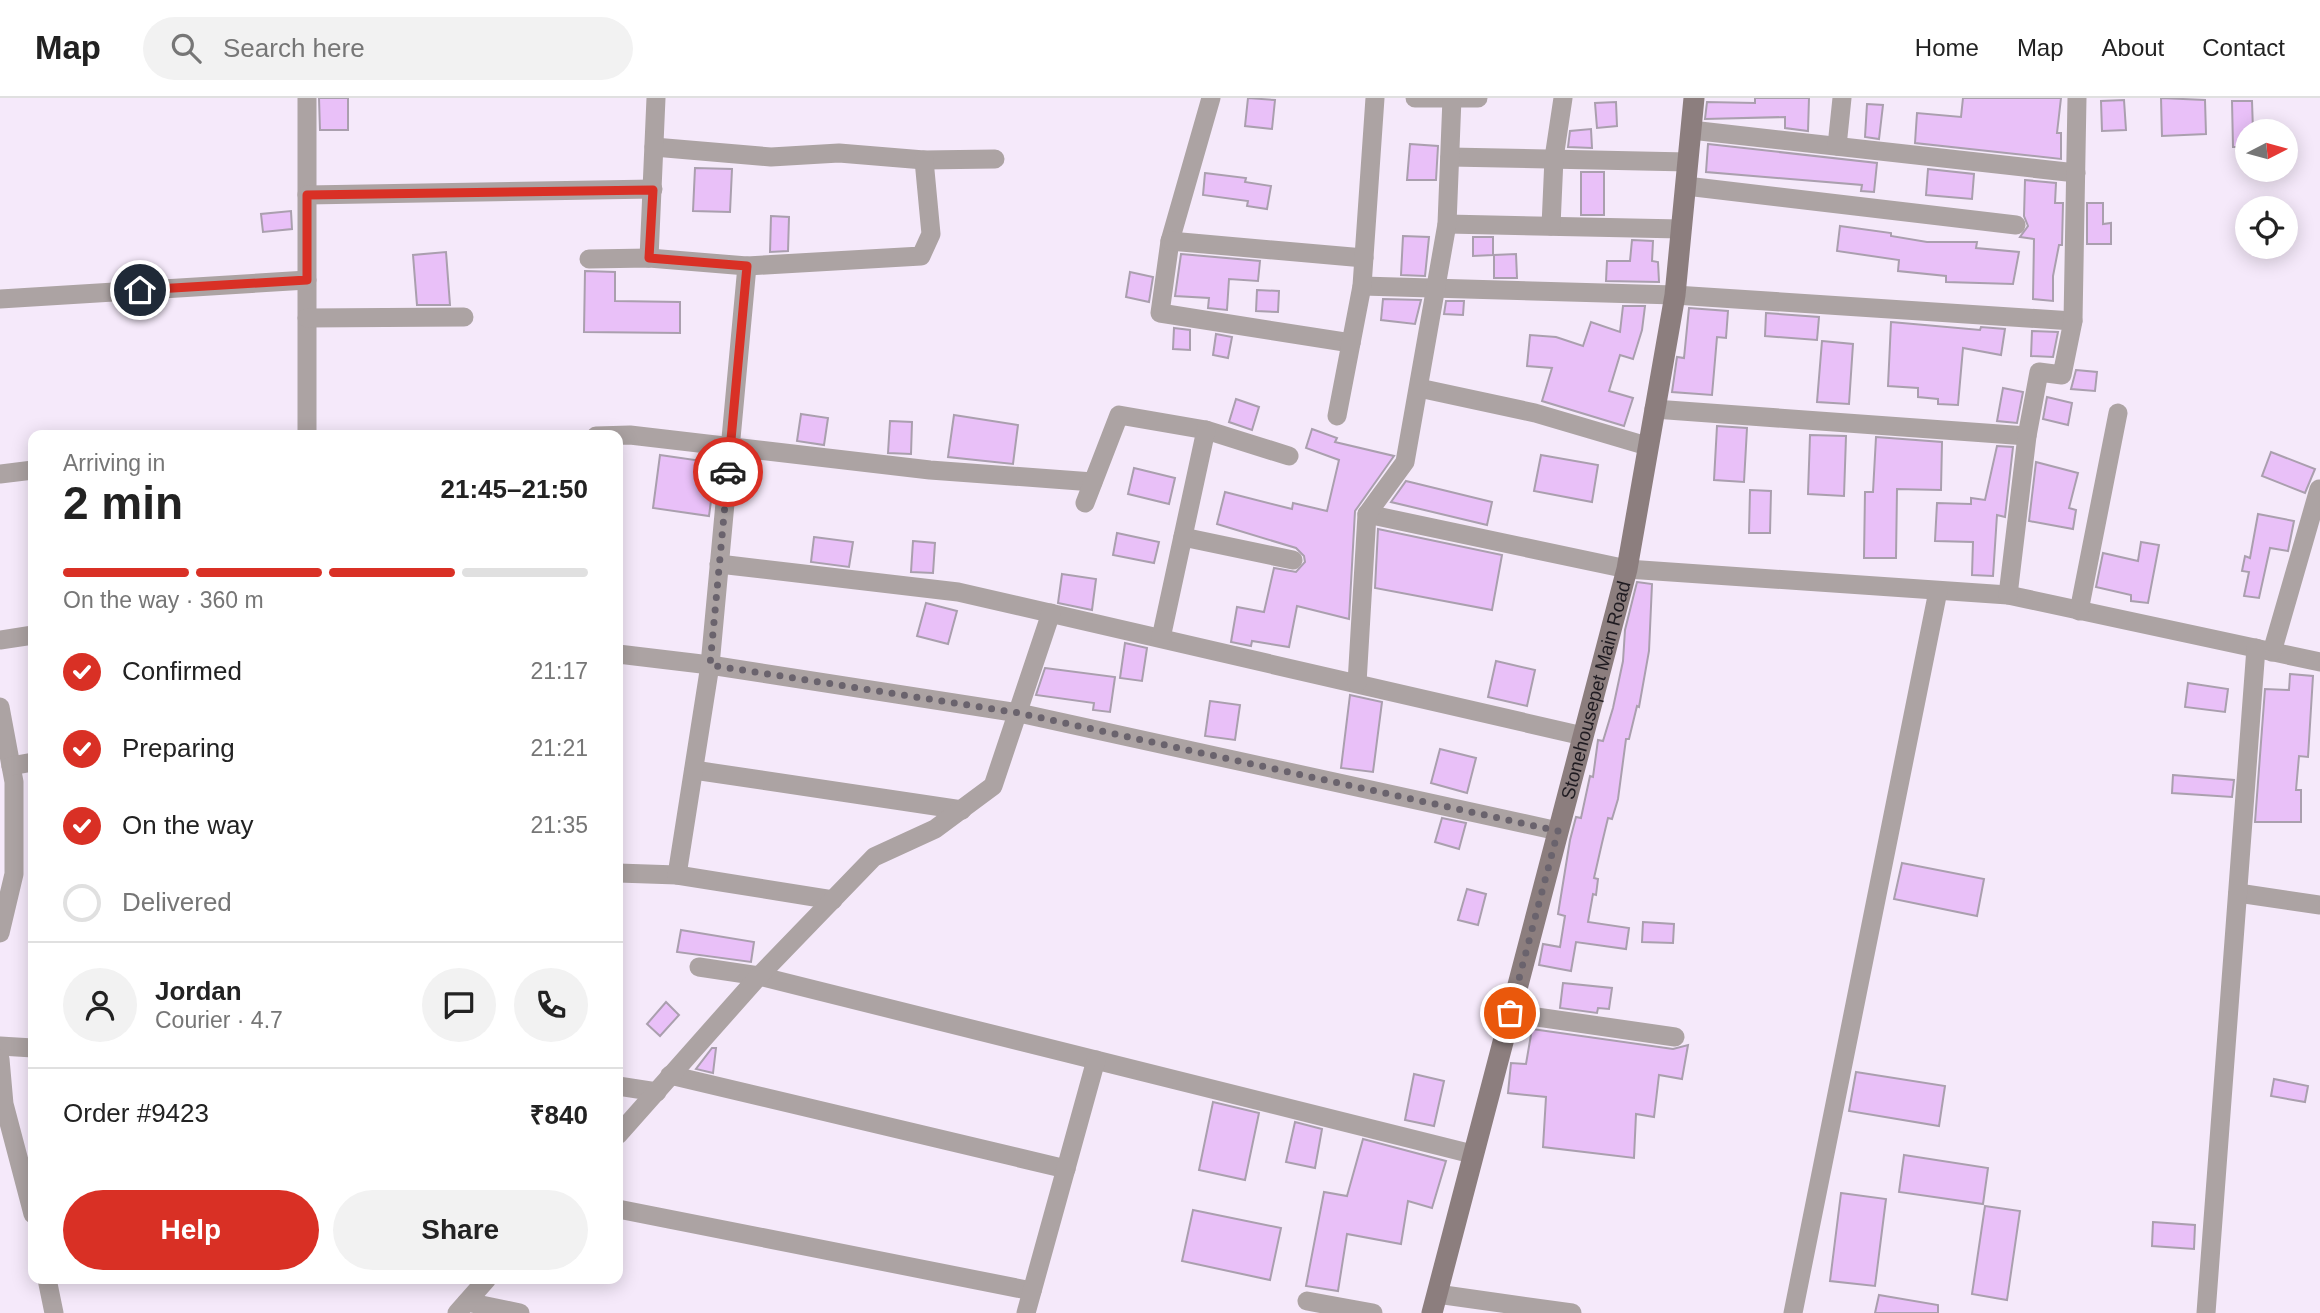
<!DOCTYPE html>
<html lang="en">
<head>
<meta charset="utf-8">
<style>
  body { margin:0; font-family:Arial,sans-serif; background:#f2f2f2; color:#222; height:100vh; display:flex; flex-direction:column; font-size:26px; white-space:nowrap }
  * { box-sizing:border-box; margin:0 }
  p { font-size:23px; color:#767676 }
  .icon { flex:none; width:38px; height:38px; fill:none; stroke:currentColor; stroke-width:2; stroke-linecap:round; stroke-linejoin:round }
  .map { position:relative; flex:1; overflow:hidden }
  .sheet { position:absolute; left:28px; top:332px; width:595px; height:854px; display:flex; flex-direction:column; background:#fff; border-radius:14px; box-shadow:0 4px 18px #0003 }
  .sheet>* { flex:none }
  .needle { width:46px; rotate:84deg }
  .fabs { position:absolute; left:2235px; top:21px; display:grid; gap:14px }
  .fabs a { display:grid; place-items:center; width:63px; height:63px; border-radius:50%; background:#fff; box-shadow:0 4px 18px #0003; font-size:35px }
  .pin { position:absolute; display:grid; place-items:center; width:60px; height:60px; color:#fff; margin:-30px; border:4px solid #fff; border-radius:50%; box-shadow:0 2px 7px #0007 }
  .courier { position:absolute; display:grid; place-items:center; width:70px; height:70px; margin:-35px; border:5px solid #d93025; border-radius:50%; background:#fff; color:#222; box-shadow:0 2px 9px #0007 }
  .overview em { font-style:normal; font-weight:700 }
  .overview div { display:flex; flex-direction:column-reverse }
  .overview { display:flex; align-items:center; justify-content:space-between; height:119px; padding:0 35px }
  h1 { font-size:46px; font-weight:700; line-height:52px }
  .bar { display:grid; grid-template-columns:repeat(4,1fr); gap:10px 7px; align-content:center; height:84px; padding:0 35px }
  .bar i { height:9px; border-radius:5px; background:#e0e0e0 }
  .bar .on { background:#d93025 }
  .bar p { grid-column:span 4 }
  .line { display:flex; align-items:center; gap:18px; padding:0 35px; border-top:2px solid #e0e0e0 }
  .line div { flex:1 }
  .round { display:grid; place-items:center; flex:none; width:74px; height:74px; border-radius:37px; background:#f2f2f2 }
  ol { padding:0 35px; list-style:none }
  li { display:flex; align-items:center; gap:21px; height:77px }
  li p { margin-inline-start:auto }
  li .icon { padding:7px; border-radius:50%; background:#d93025; color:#fff; stroke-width:4 }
  li:last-child { color:#767676 }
  li i { width:38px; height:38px; border:4px solid #e0e0e0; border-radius:50% }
  .button { display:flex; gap:14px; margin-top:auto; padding:14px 35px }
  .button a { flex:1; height:80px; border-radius:42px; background:#d93025; color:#fff; font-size:28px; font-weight:700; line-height:80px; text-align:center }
  .button a+a { background:#f2f2f2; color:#222 }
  header { display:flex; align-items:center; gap:42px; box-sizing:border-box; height:98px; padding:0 35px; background:#fff; border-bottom:2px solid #e0e0e0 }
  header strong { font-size:33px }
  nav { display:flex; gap:38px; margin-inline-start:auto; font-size:24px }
  .search { width:490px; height:63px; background:#f2f2f2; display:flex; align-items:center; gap:18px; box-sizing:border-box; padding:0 24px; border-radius:38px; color:#767676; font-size:26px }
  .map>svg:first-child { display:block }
  .building { fill:#e9c0f8; stroke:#aa9fae; stroke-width:2 }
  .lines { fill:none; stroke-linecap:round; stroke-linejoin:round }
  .street { stroke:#aca3a3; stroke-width:19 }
  .secondary { stroke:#8c7e7e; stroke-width:21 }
  .done { stroke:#6a636d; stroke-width:7; stroke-dasharray:0 12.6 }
  .route { stroke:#d93025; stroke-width:9 }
  .labels { text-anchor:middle; stroke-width:5; stroke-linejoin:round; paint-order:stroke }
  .street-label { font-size:19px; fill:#1f1b21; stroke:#fff }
</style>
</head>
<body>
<header>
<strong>Map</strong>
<div class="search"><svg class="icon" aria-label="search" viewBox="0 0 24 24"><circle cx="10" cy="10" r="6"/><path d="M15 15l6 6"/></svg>Search here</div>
<nav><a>Home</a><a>Map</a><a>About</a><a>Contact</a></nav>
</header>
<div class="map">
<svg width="2320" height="1215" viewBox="0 0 2320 1215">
  <rect width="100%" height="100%" fill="#f5e9fa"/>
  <g class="building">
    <polygon points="319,0 348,0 348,32 320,32"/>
    <polygon points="1248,0 1275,2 1272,31 1245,28"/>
    <polygon points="1755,0 1809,0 1808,33 1785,30 1785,19 1705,21 1707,4 1755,5"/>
    <polygon points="1963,0 2061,0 2057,35 2061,35 2061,61 1915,45 1917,15 1961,19"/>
    <polygon points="2161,0 2205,2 2206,36 2162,38"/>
    <polygon points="2124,2 2126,32 2102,33 2101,3"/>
    <polygon points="2232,3 2252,3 2253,33 2247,33 2247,49 2233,49"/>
    <polygon points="1616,4 1617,28 1597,30 1595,5"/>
    <polygon points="1867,6 1883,7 1879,41 1865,39"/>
    <polygon points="1591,31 1592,50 1568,49 1570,33"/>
    <polygon points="1410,46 1438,48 1436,82 1407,82"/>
    <polygon points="1708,46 1877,65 1874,94 1861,93 1862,87 1706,74"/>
    <polygon points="695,70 732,71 730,114 693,113"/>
    <polygon points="1928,71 1974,76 1972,101 1926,97"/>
    <rect x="1581" y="74" width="23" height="43"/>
    <polygon points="1205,75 1246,80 1245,84 1271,88 1267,111 1247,108 1248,103 1203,97"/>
    <polygon points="2025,82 2056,85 2055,105 2063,105 2062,147 2059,147 2053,178 2053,203 2033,201 2034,141 2020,139 2028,128 2024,118"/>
    <polygon points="2087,105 2103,105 2103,126 2111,125 2111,146 2087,146"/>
    <polygon points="291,113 292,131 263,134 261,116"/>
    <polygon points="771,118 789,119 788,153 770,154"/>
    <polygon points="1840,128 1891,135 1891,138 1927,144 1977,144 1976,150 2019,154 2013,186 1946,184 1946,178 1898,173 1899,162 1837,153"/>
    <polygon points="1403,138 1429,139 1425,178 1401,177"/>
    <polygon points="1473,139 1493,139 1493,157 1473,158"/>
    <polygon points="1632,142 1653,143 1652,163 1658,164 1659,184 1606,183 1607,163 1630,163"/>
    <polygon points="446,154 450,207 417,207 413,157"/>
    <polygon points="1181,156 1260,163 1258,183 1229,181 1227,212 1208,210 1209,200 1175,198"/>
    <polygon points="1516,156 1517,180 1494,180 1494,157"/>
    <polygon points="585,173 615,174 615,203 680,204 680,235 584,234"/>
    <polygon points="1130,174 1153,179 1149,204 1126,199"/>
    <polygon points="1257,192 1279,193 1278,214 1256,213"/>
    <polygon points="1383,201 1421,202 1415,226 1381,222"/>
    <polygon points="1446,203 1464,203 1463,217 1444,216"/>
    <polygon points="1623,208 1645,208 1642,232 1633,261 1620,257 1609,293 1633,300 1624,328 1542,303 1552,270 1527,268 1530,237 1556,239 1583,248 1591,224 1620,234"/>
    <polygon points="1689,210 1728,213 1726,240 1717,239 1712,297 1672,294 1677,259 1684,260"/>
    <polygon points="1766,215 1819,219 1817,242 1765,238"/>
    <polygon points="1891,224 1980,232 1981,229 2005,231 2001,257 1963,250 1958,307 1938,306 1938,301 1918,299 1918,290 1888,288"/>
    <polygon points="1174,230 1190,232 1190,252 1173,251"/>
    <polygon points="2032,233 2058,234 2053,259 2031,258"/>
    <polygon points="1216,236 1232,239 1228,260 1213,257"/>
    <polygon points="1822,243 1853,246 1849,306 1817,304"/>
    <polygon points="2076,272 2097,274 2095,293 2071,291"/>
    <polygon points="2003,290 2023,294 2017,325 1997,323"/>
    <polygon points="2047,299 2072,305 2068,327 2043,321"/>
    <polygon points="1236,301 1259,309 1252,332 1229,324"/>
    <polygon points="801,316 828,320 824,347 797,343"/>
    <polygon points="954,317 1018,327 1013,366 948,359"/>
    <polygon points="890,323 912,324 911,356 888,355"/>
    <polygon points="1717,328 1747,330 1744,384 1714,382"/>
    <polygon points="1312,331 1337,340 1335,344 1394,358 1355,413 1349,521 1297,508 1289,549 1252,543 1251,548 1231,544 1237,509 1264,514 1274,470 1296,474 1305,464 1304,458 1296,450 1217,426 1225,394 1292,411 1293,405 1327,413 1339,362 1306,350"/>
    <polygon points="1810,337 1846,338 1844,398 1808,396"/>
    <polygon points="1876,339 1942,344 1941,392 1897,391 1896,460 1864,460 1865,394 1873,394"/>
    <polygon points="1997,348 2013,349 2005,419 1997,417 1993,478 1972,477 1973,444 1935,443 1937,405 1971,406 1971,400 1985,402"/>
    <polygon points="2271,354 2315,371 2305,395 2262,378"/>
    <polygon points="660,357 716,365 709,418 653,410"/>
    <polygon points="1541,357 1598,367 1592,404 1534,393"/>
    <polygon points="2036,364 2078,375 2069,410 2076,412 2073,431 2029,423"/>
    <polygon points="1134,370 1175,380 1169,406 1128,396"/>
    <polygon points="1406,383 1492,404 1487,427 1391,404"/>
    <polygon points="1750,392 1771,393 1770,435 1749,435"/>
    <polygon points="2258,416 2294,423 2288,453 2270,450 2259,500 2244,498 2249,474 2242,473 2245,458 2250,460"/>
    <polygon points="1378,431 1502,457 1492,512 1375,490"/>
    <polygon points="1117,435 1159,444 1154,465 1113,457"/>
    <polygon points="814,439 853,444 849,469 811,464"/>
    <polygon points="913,443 935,445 933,475 911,474"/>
    <polygon points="2141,444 2159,447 2148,505 2131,503 2131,497 2096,489 2103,455 2138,463"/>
    <polygon points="1062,476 1096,481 1092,512 1058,505"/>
    <polygon points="1637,484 1652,486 1649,553 1639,609 1637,608 1629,641 1626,641 1618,701 1612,721 1608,720 1602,745 1594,780 1598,781 1596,797 1593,796 1588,824 1629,830 1626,851 1576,844 1571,873 1539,867 1543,846 1560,849 1565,818 1558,816 1570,742 1576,719 1581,720 1590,678 1593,679 1598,642 1603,643 1613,610 1623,563 1625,532"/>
    <polygon points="926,505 957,513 948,546 917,538"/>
    <polygon points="1125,545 1147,550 1142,583 1120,580"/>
    <polygon points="1496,563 1535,572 1527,608 1488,599"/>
    <polygon points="1045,570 1115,579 1110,614 1093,612 1094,605 1036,597"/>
    <polygon points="2290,576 2313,578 2308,659 2299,658 2296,692 2301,692 2301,724 2255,724 2265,591 2289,592"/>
    <polygon points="2188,585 2228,591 2225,614 2185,609"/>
    <polygon points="1350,597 1382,604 1373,674 1341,670"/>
    <polygon points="1210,603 1240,607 1235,642 1205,638"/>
    <polygon points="1440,651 1476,660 1467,695 1431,685"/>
    <polygon points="2173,677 2234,682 2232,699 2172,695"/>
    <polygon points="1442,720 1466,725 1459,751 1435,744"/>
    <polygon points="1902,765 1984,781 1977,818 1894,801"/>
    <polygon points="1467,791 1486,796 1478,827 1458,822"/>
    <polygon points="1643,824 1674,826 1673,845 1642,844"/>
    <polygon points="681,832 754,844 751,864 677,854"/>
    <polygon points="1563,885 1612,890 1609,911 1598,910 1597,915 1560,910"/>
    <polygon points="666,904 679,917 660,938 647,926"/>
    <polygon points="1532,931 1673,951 1688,947 1682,981 1659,977 1654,1019 1636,1016 1634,1060 1543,1049 1546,999 1508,995 1511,965 1526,966"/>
    <polygon points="712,950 716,950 713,975 696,971"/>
    <polygon points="1856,974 1945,988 1939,1028 1849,1013"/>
    <polygon points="1414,976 1444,983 1434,1028 1405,1022"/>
    <polygon points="2274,981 2308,988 2305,1004 2271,998"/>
    <polygon points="1213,1004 1259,1015 1245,1082 1199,1072"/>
    <polygon points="1295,1024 1322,1031 1315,1070 1286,1064"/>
    <polygon points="1363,1041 1446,1063 1432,1110 1408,1103 1401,1146 1347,1136 1338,1193 1306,1188 1324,1094 1347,1098"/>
    <polygon points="1904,1057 1988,1070 1983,1106 1899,1094"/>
    <polygon points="1841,1095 1886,1101 1875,1188 1830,1183"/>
    <polygon points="1985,1108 2020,1113 2007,1202 1972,1196"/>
    <polygon points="1193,1112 1281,1130 1270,1182 1182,1163"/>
    <polygon points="2153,1124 2195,1127 2194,1151 2152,1148"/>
    <polygon points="1879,1197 1938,1207 1938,1215 1875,1215"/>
  </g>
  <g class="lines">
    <g class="street">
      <polyline points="307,0 307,338"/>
      <polyline points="1211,0 1170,143 1160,215 1351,245"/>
      <polyline points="1415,0 1478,0"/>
      <polyline points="1691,32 2076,75"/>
      <polyline points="1837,48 1842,0"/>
      <polyline points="654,49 771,59 839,55 924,62 995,61"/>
      <polyline points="1450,59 1688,64"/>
      <polyline points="1686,88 2016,127"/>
      <polyline points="307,97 653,91"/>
      <polyline points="1447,126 1681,131"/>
      <polyline points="1551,128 1554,60 1563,0"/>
      <polyline points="1170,143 1364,160"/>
      <polyline points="649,160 656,0"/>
      <polyline points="589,161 649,160 747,168 921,158 931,136 924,62"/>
      <polyline points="1362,188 1675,197 2073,223"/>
      <polyline points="0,201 307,182"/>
      <polyline points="307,220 464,219"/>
      <polyline points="1419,290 1535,315 1647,348"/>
      <polyline points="1654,311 2027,338"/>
      <polyline points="1337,318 1362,188 1375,0"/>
      <polyline points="596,338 630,337 930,372 1093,384"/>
      <polyline points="0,376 33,372"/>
      <polyline points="1085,405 1119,317 1206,332 1289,358"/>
      <polyline points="1367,416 1627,471 2008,497 2320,564"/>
      <polyline points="1183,439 1293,462"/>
      <polyline points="719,466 958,494 1583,638"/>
      <polyline points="2008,497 2027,338 2039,274 2062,277 2073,223 2077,0"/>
      <polyline points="2079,513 2118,315"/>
      <polyline points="1161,540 1206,332"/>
      <polyline points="0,542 33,537"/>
      <polyline points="2272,554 2319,391"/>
      <polyline points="618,556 710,567 1019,615 1558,733"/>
      <polyline points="1357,585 1367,416 1405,364 1447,126 1452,0"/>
      <polyline points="0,609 14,684 14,776 0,835"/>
      <polyline points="11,668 33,664"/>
      <polyline points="694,672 962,712"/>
      <polyline points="618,775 677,777 833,802"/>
      <polyline points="677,777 710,567 747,168"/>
      <polyline points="2238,795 2320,807"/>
      <polyline points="699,869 759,878 1472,1056"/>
      <polyline points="1510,915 1675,939"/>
      <polyline points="0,948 33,950"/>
      <polyline points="0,961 4,1006 33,1116"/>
      <polyline points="670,977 1066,1071"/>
      <polyline points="618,988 657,994"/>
      <polyline points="618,1037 759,878 874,759 935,731 993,688 1051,515"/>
      <polyline points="618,1111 1032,1193"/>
      <polyline points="47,1181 54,1215"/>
      <polyline points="1437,1196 1572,1215"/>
      <polyline points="1307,1203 1373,1215"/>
      <polyline points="467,1204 520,1215"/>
      <polyline points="457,1215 487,1181"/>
      <polyline points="1026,1215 1096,962"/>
      <polyline points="1793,1215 1938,493"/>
      <polyline points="2206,1215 2256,550"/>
    </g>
    <path class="secondary" id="s1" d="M1432 1215 1627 471 1675 197 1694 0"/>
  </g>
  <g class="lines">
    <polyline class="done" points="728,374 710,567 1019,615 1558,733 1510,915"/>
    <polyline class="route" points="140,192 307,182 307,97 653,92 649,160 747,168 728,374"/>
  </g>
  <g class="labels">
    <g class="street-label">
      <text dy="7" stroke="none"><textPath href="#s1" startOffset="644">Stonehousepet Main Road</textPath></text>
    </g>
  </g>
</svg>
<div class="fabs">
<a><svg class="needle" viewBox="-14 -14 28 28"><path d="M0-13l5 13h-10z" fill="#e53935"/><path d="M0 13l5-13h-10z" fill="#767676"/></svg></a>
<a><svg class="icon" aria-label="locate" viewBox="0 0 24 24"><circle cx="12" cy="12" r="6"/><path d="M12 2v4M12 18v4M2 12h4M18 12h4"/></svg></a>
</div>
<div class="pin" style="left:1510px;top:915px;background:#ea580c"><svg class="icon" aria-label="bag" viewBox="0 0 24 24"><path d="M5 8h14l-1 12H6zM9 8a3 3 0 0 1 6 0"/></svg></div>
<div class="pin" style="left:140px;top:192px;background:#1f2937"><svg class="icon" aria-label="home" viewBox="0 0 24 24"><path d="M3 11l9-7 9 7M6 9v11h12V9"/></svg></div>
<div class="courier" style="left:728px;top:374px"><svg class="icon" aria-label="car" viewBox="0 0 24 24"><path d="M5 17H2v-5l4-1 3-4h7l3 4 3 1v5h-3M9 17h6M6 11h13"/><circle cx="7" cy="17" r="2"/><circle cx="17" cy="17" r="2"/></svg></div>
<section class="sheet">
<div class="overview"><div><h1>2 min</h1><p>Arriving in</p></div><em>21:45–21:50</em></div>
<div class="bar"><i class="on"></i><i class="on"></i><i class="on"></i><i></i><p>On the way · 360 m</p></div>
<ol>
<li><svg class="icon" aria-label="check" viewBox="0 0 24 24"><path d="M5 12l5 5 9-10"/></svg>Confirmed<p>21:17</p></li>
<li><svg class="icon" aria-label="check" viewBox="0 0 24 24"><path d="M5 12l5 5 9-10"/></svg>Preparing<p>21:21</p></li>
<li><svg class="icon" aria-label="check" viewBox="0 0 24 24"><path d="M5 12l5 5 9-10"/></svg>On the way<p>21:35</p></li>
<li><i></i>Delivered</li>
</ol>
<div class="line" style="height:126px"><a class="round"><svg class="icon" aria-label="person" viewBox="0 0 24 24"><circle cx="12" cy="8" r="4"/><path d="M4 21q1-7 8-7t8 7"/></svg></a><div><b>Jordan</b><p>Courier · 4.7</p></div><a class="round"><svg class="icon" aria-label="chat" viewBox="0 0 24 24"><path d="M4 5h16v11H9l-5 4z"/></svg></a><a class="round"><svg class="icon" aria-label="phone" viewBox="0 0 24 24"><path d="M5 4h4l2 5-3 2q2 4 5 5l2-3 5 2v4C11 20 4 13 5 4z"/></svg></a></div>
<div class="line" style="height:91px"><div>Order #9423</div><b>₹840</b></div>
<div class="button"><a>Help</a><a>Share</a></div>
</section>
</div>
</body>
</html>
